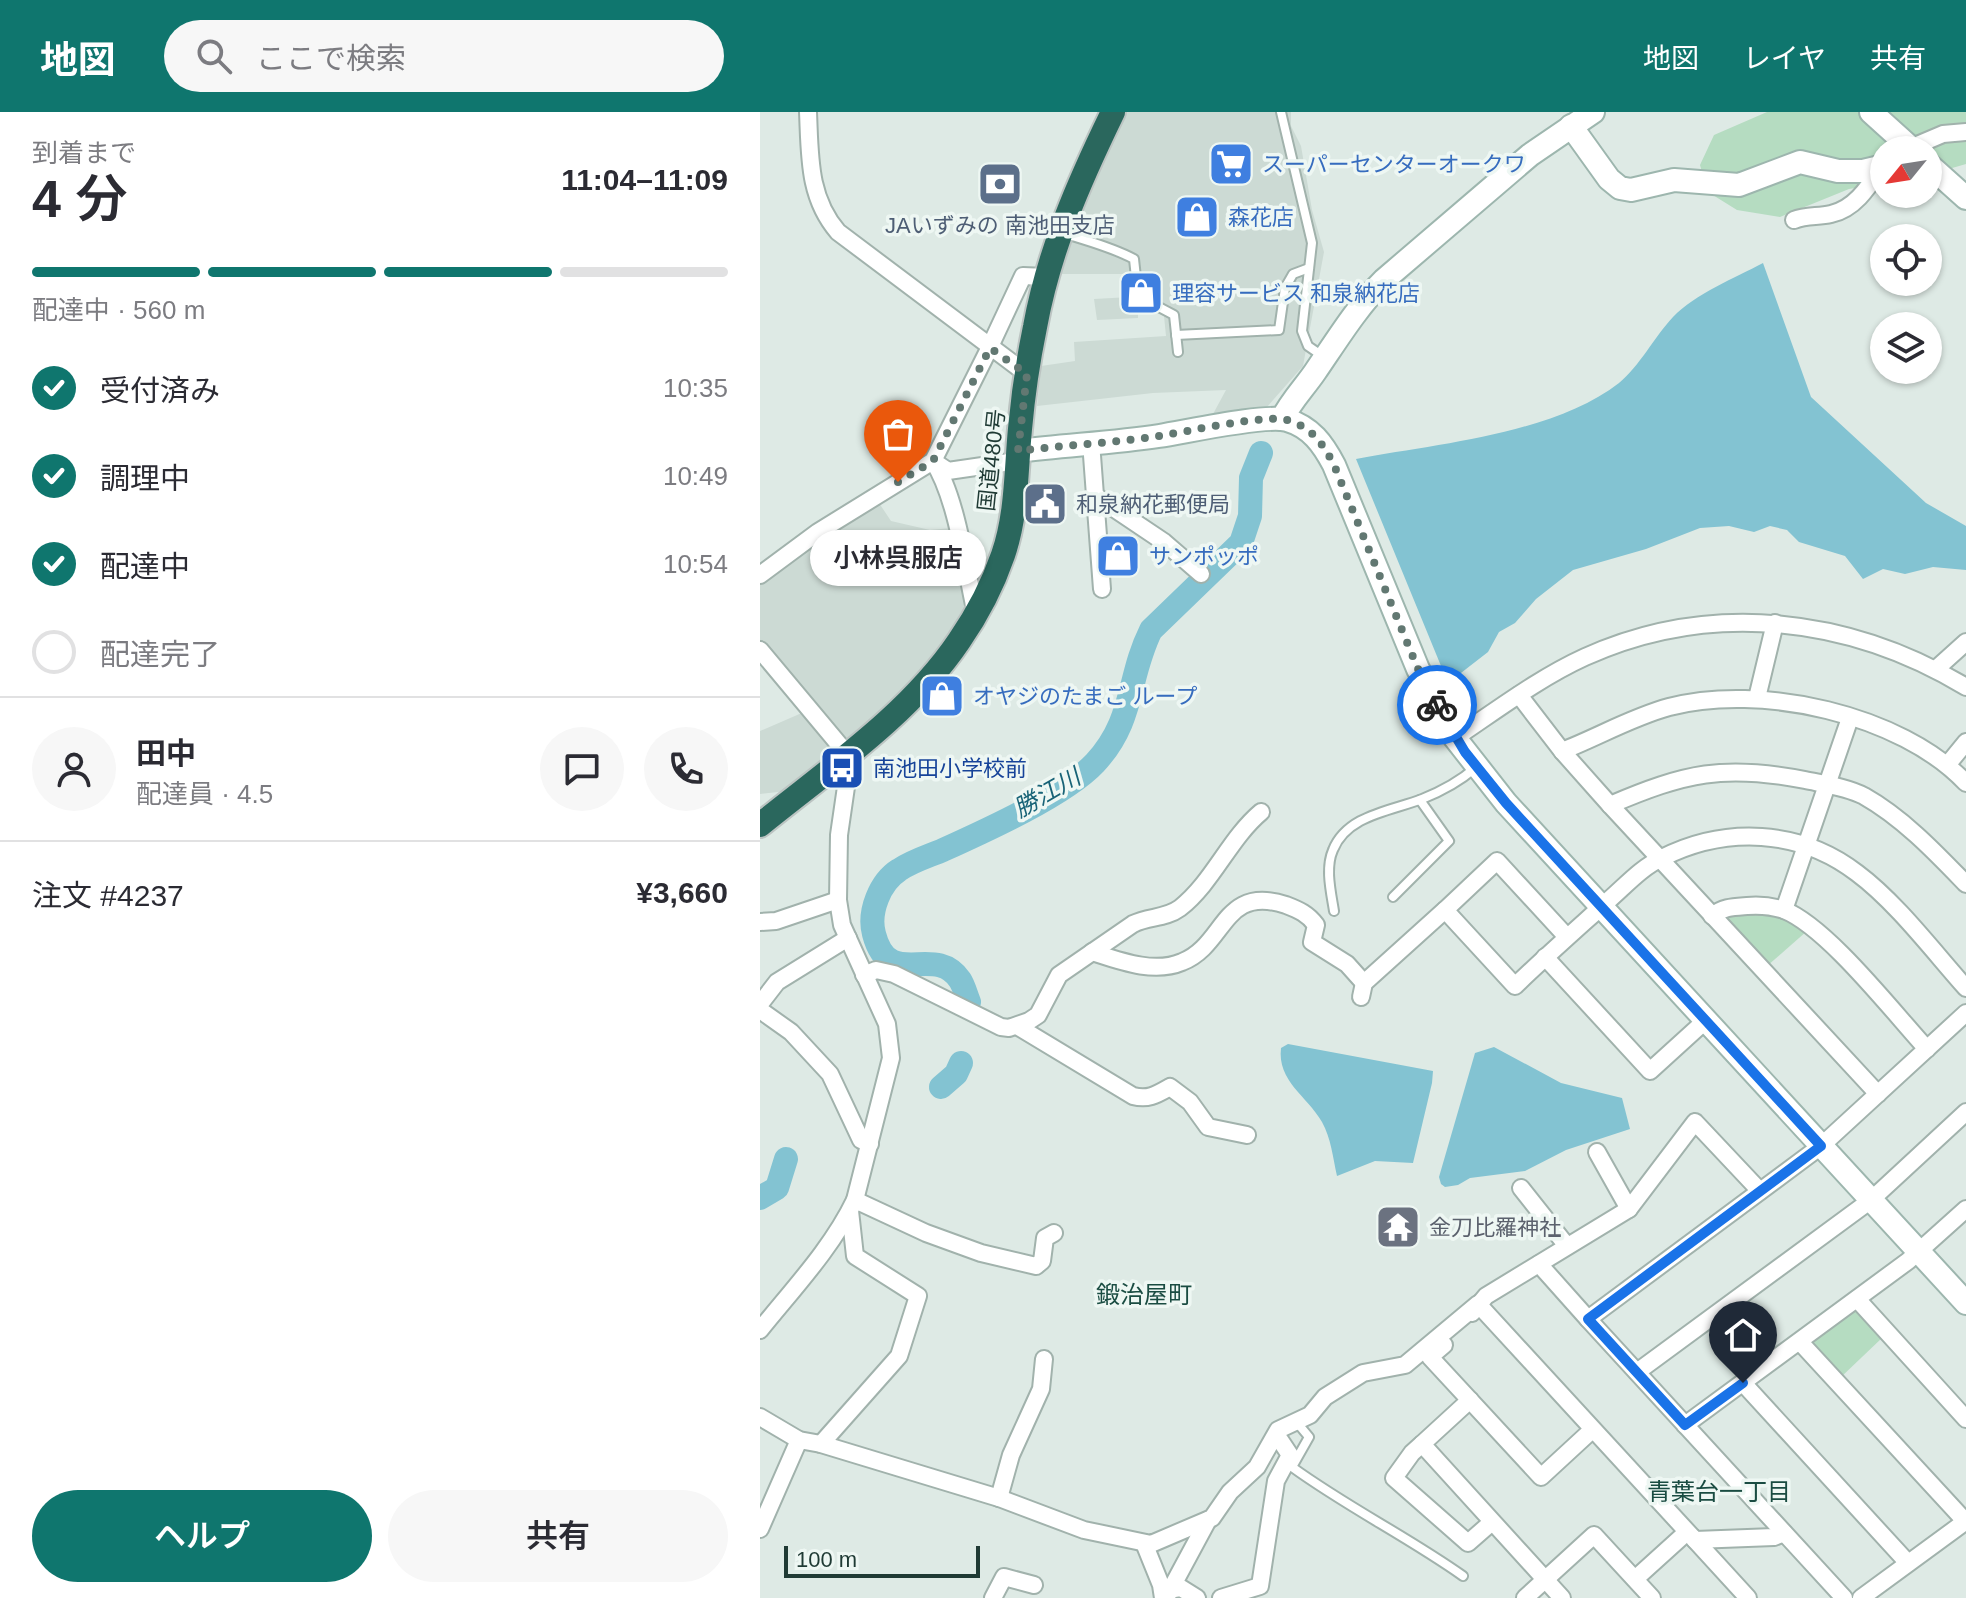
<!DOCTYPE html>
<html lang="ja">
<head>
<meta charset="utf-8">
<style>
  body { margin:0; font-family:Arial,"Noto Sans JP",sans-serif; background:#f7f7f7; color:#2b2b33; height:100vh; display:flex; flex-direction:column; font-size:30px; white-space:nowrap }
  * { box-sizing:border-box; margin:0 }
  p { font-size:26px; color:#7c7c81 }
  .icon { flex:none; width:44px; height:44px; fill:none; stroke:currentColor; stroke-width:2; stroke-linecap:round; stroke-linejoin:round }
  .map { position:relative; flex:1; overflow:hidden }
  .side { display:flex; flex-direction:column; background:#fff; width:760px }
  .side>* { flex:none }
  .needle { width:52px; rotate:240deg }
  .fabs { position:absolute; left:1110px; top:24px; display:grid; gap:16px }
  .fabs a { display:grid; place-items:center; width:72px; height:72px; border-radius:50%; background:#fff; box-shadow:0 2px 6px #0004; font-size:40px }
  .scale { position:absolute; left:24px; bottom:20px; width:196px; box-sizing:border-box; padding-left:8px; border:4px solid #1f3a34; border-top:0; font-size:22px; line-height:28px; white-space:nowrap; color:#1f3a34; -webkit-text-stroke:6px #eef7f3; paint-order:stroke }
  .pin { position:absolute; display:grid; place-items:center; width:68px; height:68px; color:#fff; margin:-82px -34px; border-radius:50% 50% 50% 0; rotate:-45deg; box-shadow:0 0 8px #0007 }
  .pin .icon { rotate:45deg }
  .courier { position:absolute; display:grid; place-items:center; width:80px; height:80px; margin:-40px; border:6px solid #1a73e8; border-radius:50%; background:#fff; color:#222; box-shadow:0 2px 10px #0007 }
  .bubble { position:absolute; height:56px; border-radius:28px; background:#fff; box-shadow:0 2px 6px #0004; font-size:26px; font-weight:600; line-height:56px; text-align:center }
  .overview em { font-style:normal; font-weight:600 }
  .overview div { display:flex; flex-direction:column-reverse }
  .overview { display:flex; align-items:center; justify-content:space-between; height:136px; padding:0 32px }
  h1 { font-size:52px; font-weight:600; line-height:60px }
  .bar { display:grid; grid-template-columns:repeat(4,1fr); gap:12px 8px; align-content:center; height:96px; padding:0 32px }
  .bar i { height:10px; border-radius:6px; background:#e1e1e2 }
  .bar .active { background:#0f766e }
  .bar p { grid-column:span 4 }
  .line { display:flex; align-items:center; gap:20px; padding:0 32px; border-top:2px solid #e1e1e2 }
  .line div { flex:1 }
  .round { display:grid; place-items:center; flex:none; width:84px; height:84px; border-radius:42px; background:#f7f7f7 }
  ol { padding:0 32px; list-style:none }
  li { display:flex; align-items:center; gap:24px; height:88px }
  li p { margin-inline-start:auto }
  li .icon { padding:8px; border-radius:50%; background:#0f766e; color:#fff; stroke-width:4 }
  li:last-child { color:#7c7c81 }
  li i { width:44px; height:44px; border:4px solid #e1e1e2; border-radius:50% }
  .action { display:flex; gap:16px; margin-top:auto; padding:16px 32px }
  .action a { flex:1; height:92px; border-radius:48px; background:#0f766e; color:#fff; font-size:32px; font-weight:600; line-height:92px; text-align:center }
  .action a+a { background:#f7f7f7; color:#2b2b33 }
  header { display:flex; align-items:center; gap:48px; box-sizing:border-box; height:112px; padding:0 40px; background:#0f766e; color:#fff }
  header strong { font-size:38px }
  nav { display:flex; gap:44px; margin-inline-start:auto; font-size:28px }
  .search { width:560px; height:72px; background:#f7f7f7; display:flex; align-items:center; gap:20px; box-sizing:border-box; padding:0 28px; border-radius:44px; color:#7c7c81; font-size:30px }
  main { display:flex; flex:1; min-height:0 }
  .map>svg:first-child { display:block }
  .built { fill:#ccdad4 }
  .green { fill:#b5dcc1 }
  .water { fill:#83c3d2 }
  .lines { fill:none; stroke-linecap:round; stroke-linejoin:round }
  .river { stroke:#83c3d2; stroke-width:24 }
  .lane-casing { stroke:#a1b2ac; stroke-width:12 }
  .street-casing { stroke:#a1b2ac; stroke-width:20 }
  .secondary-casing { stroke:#9db6ae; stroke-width:26 }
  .highway-casing { stroke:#bcc4c2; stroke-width:28 }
  .lane { stroke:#fff; stroke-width:8 }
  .street { stroke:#fff; stroke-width:16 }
  .secondary { stroke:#fff; stroke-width:22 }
  .highway { stroke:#2a675d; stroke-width:24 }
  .done { stroke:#627872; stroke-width:8; stroke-dasharray:0 14.4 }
  .route { stroke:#1a73e8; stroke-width:10 }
  .labels { text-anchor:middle; stroke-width:7; stroke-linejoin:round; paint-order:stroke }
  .shop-label { font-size:22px; fill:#366cbe; stroke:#eef7f3; text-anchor:start }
  .service-label { font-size:22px; fill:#4e5e75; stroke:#eef7f3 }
  .street-label { font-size:22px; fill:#1f3a34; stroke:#eef7f3 }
  .transit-label { font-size:22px; fill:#164399; stroke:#eef7f3; text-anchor:start }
  .worship-label { font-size:22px; fill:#5b616d; stroke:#eef7f3; text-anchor:start }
  .water-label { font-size:24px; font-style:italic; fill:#186377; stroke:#eef7f3 }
  .neighbourhood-label { font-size:24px; fill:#1a4c42; stroke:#eef7f3 }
</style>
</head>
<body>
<header>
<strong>地図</strong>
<div class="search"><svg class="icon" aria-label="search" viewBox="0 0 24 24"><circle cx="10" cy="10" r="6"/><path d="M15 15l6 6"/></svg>ここで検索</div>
<nav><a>地図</a><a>レイヤ</a><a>共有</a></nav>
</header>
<main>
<section class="side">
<div class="overview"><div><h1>4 分</h1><p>到着まで</p></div><em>11:04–11:09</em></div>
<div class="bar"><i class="active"></i><i class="active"></i><i class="active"></i><i></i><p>配達中 · 560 m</p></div>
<ol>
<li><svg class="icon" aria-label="check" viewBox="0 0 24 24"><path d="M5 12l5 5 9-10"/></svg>受付済み<p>10:35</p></li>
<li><svg class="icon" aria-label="check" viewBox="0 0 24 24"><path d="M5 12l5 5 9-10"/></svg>調理中<p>10:49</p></li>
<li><svg class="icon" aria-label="check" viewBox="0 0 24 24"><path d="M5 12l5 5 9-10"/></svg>配達中<p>10:54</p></li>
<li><i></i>配達完了</li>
</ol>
<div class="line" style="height:144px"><a class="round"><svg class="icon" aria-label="person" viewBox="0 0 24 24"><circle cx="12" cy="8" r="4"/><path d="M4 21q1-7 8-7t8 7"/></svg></a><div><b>田中</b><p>配達員 · 4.5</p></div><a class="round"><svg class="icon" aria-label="chat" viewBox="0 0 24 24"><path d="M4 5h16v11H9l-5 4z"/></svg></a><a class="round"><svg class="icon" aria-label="phone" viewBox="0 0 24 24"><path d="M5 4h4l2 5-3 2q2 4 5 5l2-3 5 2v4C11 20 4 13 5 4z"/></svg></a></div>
<div class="line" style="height:104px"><div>注文 #4237</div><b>¥3,660</b></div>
<div class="action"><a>ヘルプ</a><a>共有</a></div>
</section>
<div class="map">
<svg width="1206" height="1486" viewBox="0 0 1206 1486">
  <rect width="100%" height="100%" fill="#deeae5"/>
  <g class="built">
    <polygon points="366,0 531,0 531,14 541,34 552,98 564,140 543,254 507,295 453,302 466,278 393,281 277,294 281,254 315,249 314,230 406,224 404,204 383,195 378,196 378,206 337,208 334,187 370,185 368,162 298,162 326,81"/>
    <polygon points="117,388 131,409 170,418 192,416 204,460 207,502 154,573 27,679 0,682 0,619 51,597 0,535 0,466"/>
  </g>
  <g class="green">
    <polygon points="1007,0 1206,0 1206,52 1168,63 1168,38 1124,38 1124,71 1089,77 1020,105 977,98 948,80 940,53 954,23"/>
    <polygon points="1002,801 1019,805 1047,819 1007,854 965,810 970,802"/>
    <polygon points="1091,1198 1098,1199 1123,1225 1080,1266 1053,1236 1054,1226"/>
  </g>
  <g class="water">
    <path d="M1003 151 1051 285 1166 391 1206 414V458L1173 455 1145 462 1123 457 1103 467 1085 444 1039 430 1027 418 1010 414 994 420 969 414 940 416 886 437 813 458 776 487 755 511 739 520 728 540 688 571 596 347C677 332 793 322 859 271 879 255 895 224 913 205 935 182 975 166 1003 151Z"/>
    <path d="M528 932 673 959 672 971 653 1051 615 1049 577 1064C573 1046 571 1026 562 1010 547 984 517 969 521 936Z"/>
    <polygon points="734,935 801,971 862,986 870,1017 806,1038 765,1059 710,1066 698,1073 685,1075 681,1072 679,1065 715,941"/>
  </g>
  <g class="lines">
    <g class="river">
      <path d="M209 890C206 883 204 874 200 868 174 830 129 880 114 822 108 800 120 770 139 758 152 749 169 744 183 738 225 719 305 683 335 651 375 608 367 566 391 518L481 431 490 404 491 366 501 341"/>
      <polyline points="181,975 196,962 201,951"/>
      <polyline points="0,1086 17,1076 26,1047"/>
    </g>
    <g class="lane-casing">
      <g id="lane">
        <polyline points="521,0 552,131 542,219 548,234 564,245"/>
        <path d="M303 121C327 129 352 135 374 147L378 184 414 203 418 240"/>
        <polyline points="416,223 519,218 525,176 533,162 549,156"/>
        <polyline points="633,785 689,729 660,688"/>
        <path d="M574 799C571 780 565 756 573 738 587 703 631 699 662 687 682 679 699 670 715 656"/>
        <path d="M534 1314 539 1313 549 1325 532 1355C587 1395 648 1425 703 1464"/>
      </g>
    </g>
    <g class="street-casing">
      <g id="street">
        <path d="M48 0C50 44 48 85 78 120L267 262"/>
        <polyline points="1150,36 1183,22 1206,20"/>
        <path d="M1034 108C1046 103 1058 105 1071 102 1095 97 1109 74 1121 56"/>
        <polyline points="331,330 342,477"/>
        <path d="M173 349C197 385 206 459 216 502"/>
        <polyline points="176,351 188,359 250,350 258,339"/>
        <polyline points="334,383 404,430 441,462"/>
        <polyline points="0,463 58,420 173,349 227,241 263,164 286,165"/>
        <path d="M0 538 87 642V668L79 723 78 788 82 813 127 912 131 946 95 1088C72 1136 33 1177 0 1218"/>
        <polyline points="1176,557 1206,530"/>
        <polyline points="759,583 802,639 850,693 1118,982"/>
        <polyline points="997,586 1015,511"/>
        <path d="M695 626C737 598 779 566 825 545 951 488 1090 505 1206 575"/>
        <path d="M802 639C838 625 872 605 909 595 1000 571 1141 602 1206 671"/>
        <polyline points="1188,652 1206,630"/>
        <path d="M850 693C925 661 964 652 1045 668 1064 672 1087 675 1104 684 1143 706 1176 741 1206 772"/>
        <polyline points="1024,798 1090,606"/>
        <path d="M952 804C963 795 973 795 987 794 999 793 1012 794 1024 798 1067 815 1133 900 1167 937"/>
        <polyline points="0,810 16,809 78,788"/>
        <path d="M807 825 737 749 685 798 755 874C786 844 818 816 850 787 866 773 882 755 902 746 965 714 1040 717 1097 761 1136 790 1173 839 1206 876"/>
        <path d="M332 840C360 849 394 862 422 850 466 833 462 772 526 793 539 798 548 802 556 813L552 830 587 852 604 871"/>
        <polyline points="785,845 890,959 945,909"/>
        <path d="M104 863 116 858 134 862 241 915 249 916 269 909 278 903 299 863 373 812C389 804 405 807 420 796 453 770 469 727 501 700"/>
        <polyline points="601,885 604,871 685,798"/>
        <polyline points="0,892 17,870 88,826"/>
        <polyline points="0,898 31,920 70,962 101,1028 110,1032"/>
        <path d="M257 914 373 984C388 988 396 983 410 975L430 990 448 1015 487 1023"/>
        <polyline points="837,1040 869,1097"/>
        <polyline points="761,1076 807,1134"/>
        <polyline points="95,1088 166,1121 221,1141 276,1154 282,1149 285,1126 294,1121"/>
        <polyline points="779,1152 828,1207"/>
        <polyline points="1097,1187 1206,1307"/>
        <polyline points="712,1201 726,1184 869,1097 935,1010 1000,1079"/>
        <polyline points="1040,1230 1205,1409"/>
        <polyline points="684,1233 670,1245 781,1365 832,1318"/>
        <polyline points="877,1260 1111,1088 1206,1000"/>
        <polyline points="983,1271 1148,1451"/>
        <polyline points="710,1288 662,1332 802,1486"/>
        <polyline points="0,1305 39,1328 61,1332 239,1386 324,1418 391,1432 452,1406 470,1380 497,1355 518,1318 550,1303 565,1285 603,1261 645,1253 718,1192 935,1428 1014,1425 1024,1421"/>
        <polyline points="925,1313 1148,1149 1206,1097"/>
        <polyline points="61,1332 139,1244 158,1184 95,1144 90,1099"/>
        <polyline points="662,1332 652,1341 634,1366 708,1431 732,1410"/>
        <polyline points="239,1386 251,1343 281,1277 284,1247"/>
        <polyline points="0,1417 39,1328"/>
        <polyline points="935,1428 988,1486"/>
        <polyline points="384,1431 401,1473 403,1486"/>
        <polyline points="875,1467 927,1420"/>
        <polyline points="410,1478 421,1476 437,1486"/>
        <polyline points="233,1486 244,1465 274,1473"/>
        <polyline points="406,1486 448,1408"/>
        <polyline points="461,1486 500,1474 516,1369 530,1343 520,1328"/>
        <polyline points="765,1486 834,1423 892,1486"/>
        <polyline points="1084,1486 828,1207 1061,1034 1206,901"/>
        <polyline points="1101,1486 1206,1409"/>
      </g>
    </g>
    <g class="secondary-casing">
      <g id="secondary">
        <polyline points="1111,0 1153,38"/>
        <polyline points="811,14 849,67 860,76 871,78 914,68 979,73 1040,50 1078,59 1103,59 1124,54"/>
        <polyline points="1168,52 1206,86"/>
        <path d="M522 307C531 289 544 276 555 260 577 228 597 195 624 168L770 43 833 0"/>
        <path d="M258 339C305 333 353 331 399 324 426 320 505 302 527 308 551 315 563 332 574 353L658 557 695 626 746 691 1206 1191"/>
      </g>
    </g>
    <g class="highway-casing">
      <path id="highway" d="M0 713C69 657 149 603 199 529 217 503 233 472 243 443 257 403 256 358 260 317 263 283 268 249 275 215 289 138 319 70 353 0"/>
    </g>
    <use href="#lane" class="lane"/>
    <use href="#street" class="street"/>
    <use href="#secondary" class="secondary"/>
    <use href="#highway" class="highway"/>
  </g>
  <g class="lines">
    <path class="done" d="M138 370 173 349 230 236 267 262 258 339C305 333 353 331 399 324 426 320 505 302 527 308 552 315 563 332 574 353L658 557 677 593"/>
    <polyline class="route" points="677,593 705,640 746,691 1061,1034 828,1207 925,1313 983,1271"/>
  </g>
  <defs>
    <g id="supermarket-square" transform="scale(2.3)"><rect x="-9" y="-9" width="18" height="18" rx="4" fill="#3f7fe0" stroke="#eef7f3"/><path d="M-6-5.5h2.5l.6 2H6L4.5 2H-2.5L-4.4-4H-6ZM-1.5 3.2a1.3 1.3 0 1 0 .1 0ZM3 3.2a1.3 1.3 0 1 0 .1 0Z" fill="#fff"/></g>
    <g id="bank-square" transform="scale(2.3)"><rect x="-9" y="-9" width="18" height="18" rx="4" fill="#5c6f8a" stroke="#eef7f3"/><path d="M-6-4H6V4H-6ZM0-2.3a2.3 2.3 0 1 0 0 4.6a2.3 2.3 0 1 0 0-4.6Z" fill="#fff"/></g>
    <g id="shop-square" transform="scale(2.3)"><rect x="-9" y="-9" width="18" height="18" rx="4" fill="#3f7fe0" stroke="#eef7f3"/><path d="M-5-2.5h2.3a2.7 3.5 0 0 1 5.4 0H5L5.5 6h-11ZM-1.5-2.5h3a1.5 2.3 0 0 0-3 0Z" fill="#fff"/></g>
    <g id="civic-square" transform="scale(2.3)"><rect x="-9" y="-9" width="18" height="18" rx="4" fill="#5c6f8a" stroke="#eef7f3"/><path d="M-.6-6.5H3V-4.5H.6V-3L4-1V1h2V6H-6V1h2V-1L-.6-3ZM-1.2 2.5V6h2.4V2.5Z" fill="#fff"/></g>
    <g id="bus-square" transform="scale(2.3)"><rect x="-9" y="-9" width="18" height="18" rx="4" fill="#1a4fb4" stroke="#eef7f3"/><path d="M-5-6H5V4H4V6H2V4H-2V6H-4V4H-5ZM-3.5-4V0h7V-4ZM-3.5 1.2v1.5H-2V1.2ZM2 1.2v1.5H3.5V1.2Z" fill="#fff"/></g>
    <g id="temple-square" transform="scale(2.3)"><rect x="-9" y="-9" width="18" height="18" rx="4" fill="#6b7280" stroke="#eef7f3"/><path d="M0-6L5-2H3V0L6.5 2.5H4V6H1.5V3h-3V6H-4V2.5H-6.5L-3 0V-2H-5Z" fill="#fff"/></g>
  </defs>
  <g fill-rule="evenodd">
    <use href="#supermarket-square" x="471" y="52"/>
    <use href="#bank-square" x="240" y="72"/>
    <use href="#shop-square" x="437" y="105"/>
    <use href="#shop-square" x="381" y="181"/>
    <use href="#civic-square" x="285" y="392"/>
    <use href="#shop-square" x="358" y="444"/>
    <use href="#shop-square" x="182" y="584"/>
    <use href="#bus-square" x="82" y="656"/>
    <use href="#temple-square" x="638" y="1115"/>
  </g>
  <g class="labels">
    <g class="shop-label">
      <text x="502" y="60">スーパーセンターオークワ</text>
      <text x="468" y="113">森花店</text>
      <text x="412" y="189">理容サービス 和泉納花店</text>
      <text x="389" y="452">サンポッポ</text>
      <text x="213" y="592">オヤジのたまご ループ</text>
    </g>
    <g class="service-label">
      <text x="240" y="121">JAいずみの 南池田支店</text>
      <text x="316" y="400" text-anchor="start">和泉納花郵便局</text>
    </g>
    <g class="street-label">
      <text transform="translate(231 348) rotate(-84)" y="8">国道480号</text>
    </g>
    <g class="transit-label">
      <text x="113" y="664">南池田小学校前</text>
    </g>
    <g class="worship-label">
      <text x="669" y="1123">金刀比羅神社</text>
    </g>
    <g class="water-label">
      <text transform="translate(287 681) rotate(-30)" y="8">勝江川</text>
    </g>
    <g class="neighbourhood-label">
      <text x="384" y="1191">鍛治屋町</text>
      <text x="959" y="1388">青葉台一丁目</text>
    </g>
  </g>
</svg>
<div class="fabs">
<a><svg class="needle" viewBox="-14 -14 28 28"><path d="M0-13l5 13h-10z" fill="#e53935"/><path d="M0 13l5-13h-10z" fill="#7c7c81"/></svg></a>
<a><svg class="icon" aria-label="locate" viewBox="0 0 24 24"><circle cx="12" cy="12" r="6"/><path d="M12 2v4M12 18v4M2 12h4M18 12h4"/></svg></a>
<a><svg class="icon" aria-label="layers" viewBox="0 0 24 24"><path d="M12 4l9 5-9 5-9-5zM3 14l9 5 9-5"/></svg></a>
</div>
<div class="scale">100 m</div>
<div class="pin" style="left:138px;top:370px;background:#ea580c"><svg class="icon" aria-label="bag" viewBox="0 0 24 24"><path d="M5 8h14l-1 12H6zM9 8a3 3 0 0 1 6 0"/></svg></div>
<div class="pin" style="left:983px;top:1271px;background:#1f2937"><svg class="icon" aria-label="home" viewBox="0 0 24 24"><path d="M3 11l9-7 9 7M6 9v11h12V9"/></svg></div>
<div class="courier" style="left:677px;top:593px"><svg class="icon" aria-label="bike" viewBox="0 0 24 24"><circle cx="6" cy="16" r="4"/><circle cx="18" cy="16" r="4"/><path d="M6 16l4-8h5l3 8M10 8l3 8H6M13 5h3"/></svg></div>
<div class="bubble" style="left:50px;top:418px;width:176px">小林呉服店</div>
</div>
</main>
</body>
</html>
